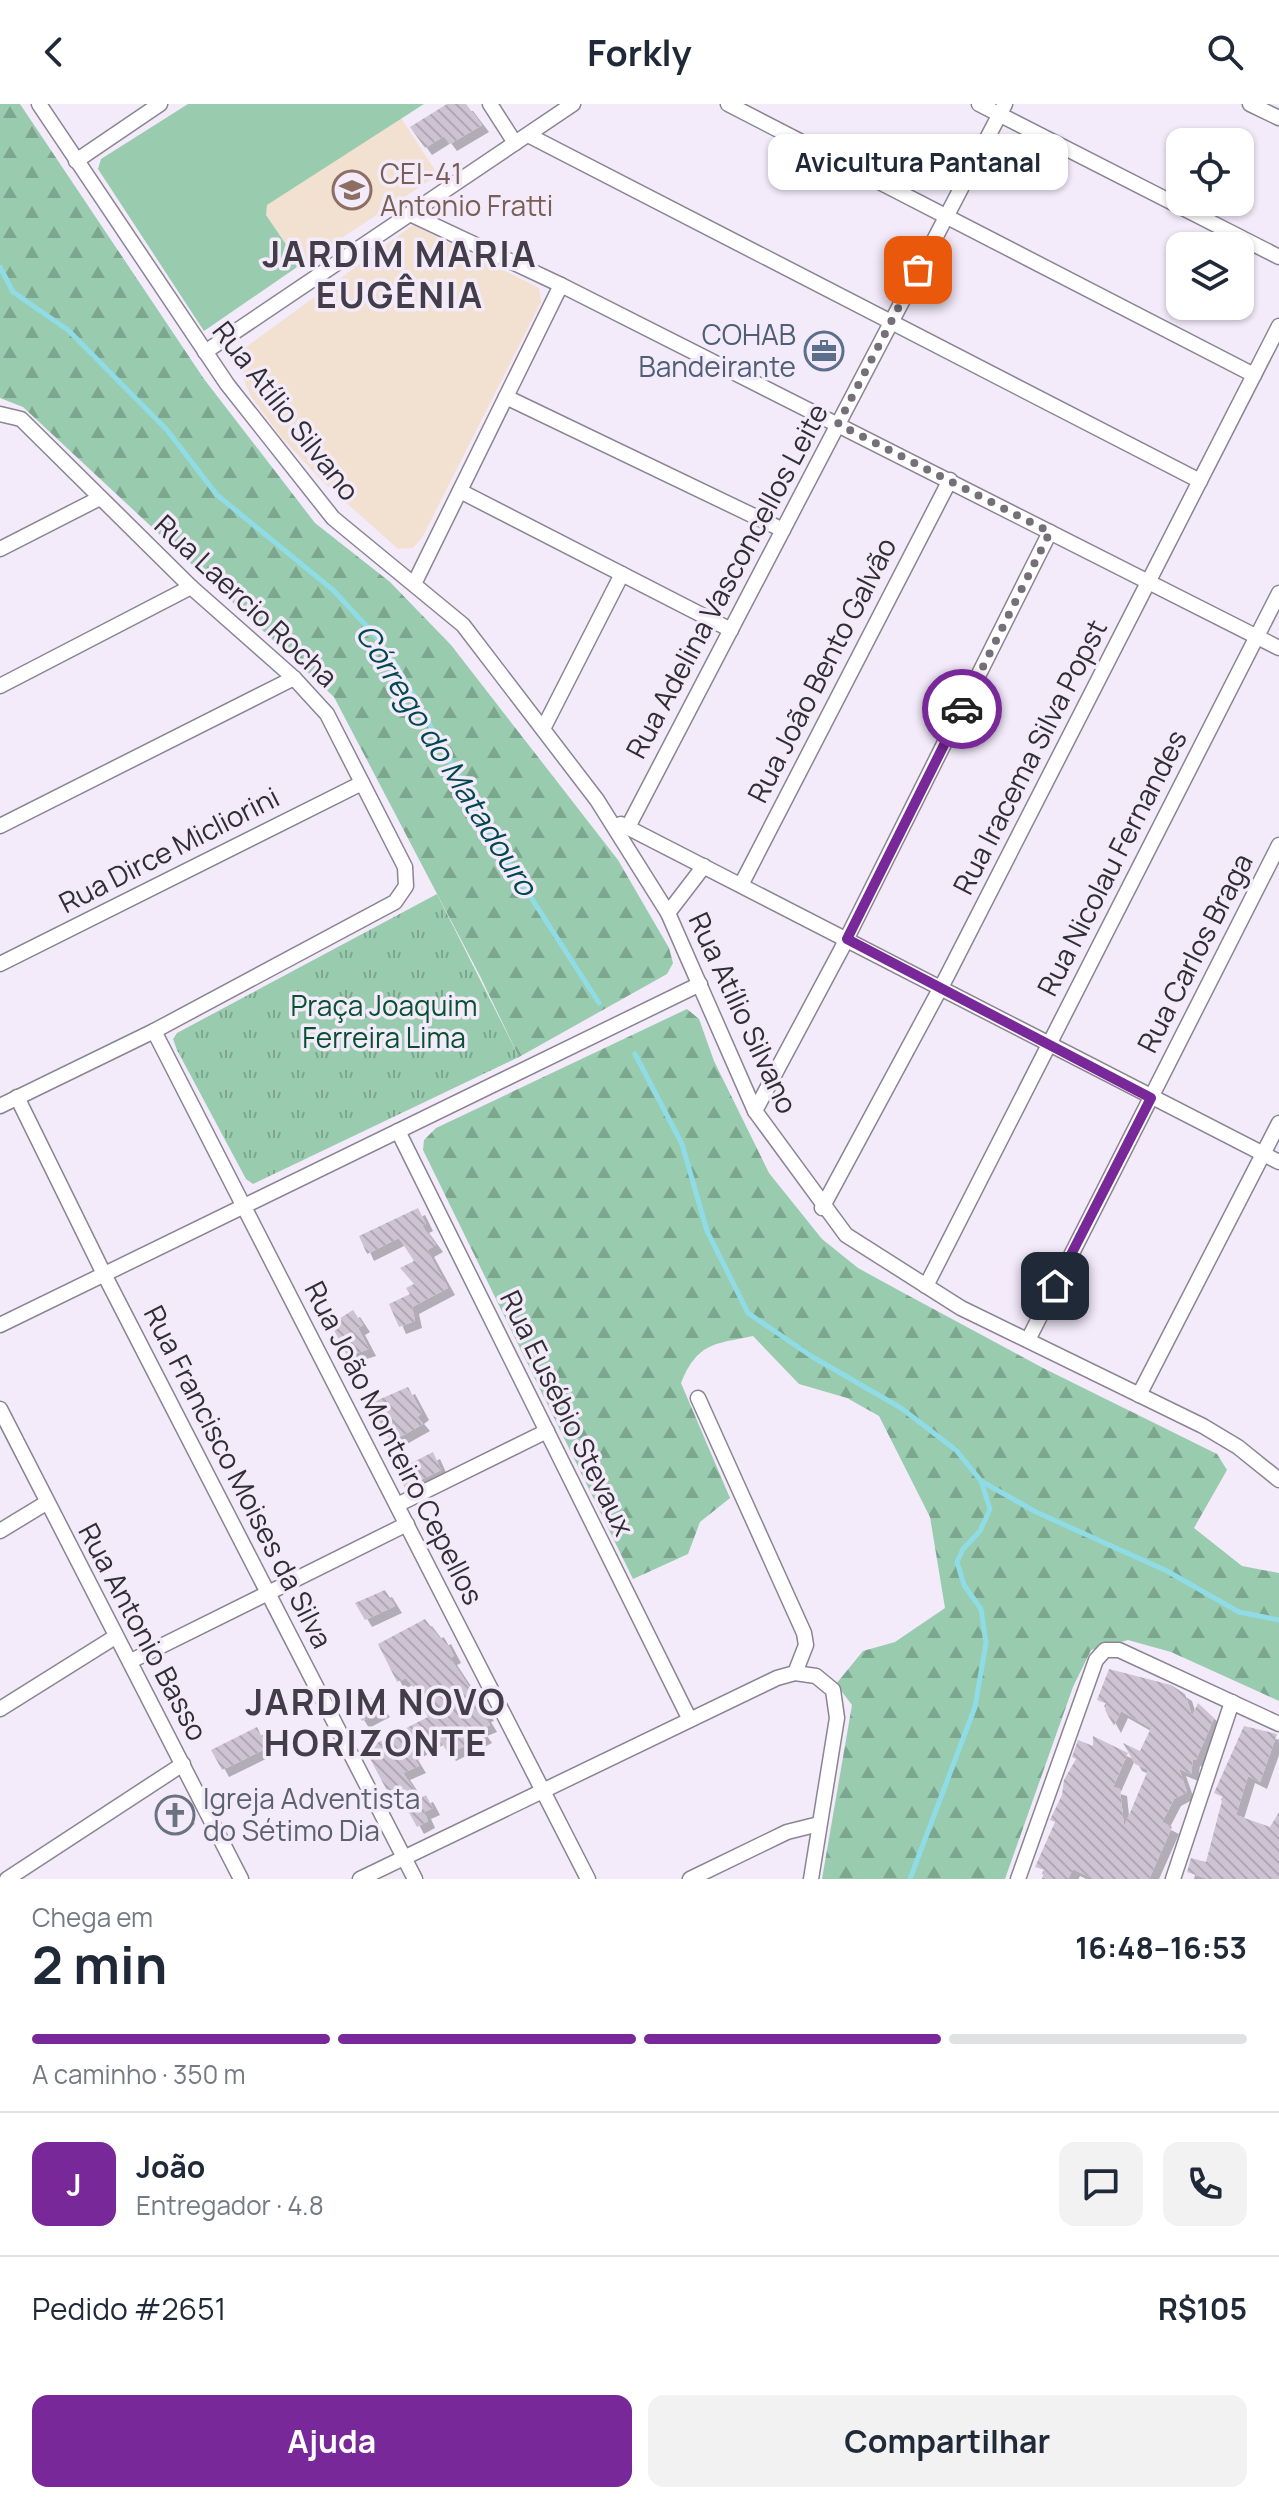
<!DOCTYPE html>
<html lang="pt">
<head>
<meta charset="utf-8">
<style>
  body { margin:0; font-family:Manrope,sans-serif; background:#f2f2f3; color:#1f2937; height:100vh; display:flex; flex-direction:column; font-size:30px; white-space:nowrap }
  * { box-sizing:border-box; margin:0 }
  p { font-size:26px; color:#747a83 }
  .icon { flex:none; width:44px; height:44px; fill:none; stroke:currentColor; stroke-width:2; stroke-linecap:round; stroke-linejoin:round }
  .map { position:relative; height:1775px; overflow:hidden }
  .side { display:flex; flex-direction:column; background:#fff; flex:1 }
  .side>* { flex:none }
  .controls { position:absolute; left:1166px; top:24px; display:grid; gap:16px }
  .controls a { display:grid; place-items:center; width:88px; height:88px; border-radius:16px; background:#fff; box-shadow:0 2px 6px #0004; font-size:40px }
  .pin { position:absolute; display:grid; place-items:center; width:68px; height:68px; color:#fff; margin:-34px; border-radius:16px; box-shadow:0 4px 12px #0006 }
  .courier { position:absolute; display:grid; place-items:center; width:80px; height:80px; margin:-40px; border:6px solid #782899; border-radius:50%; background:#fff; color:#222; box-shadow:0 2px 10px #0007 }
  .bubble { position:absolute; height:56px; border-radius:16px; background:#fff; box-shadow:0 2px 6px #0004; font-size:26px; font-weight:700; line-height:56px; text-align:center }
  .overview em { font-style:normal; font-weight:700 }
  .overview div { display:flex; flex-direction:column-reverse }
  .overview { display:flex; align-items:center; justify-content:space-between; height:136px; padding:0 32px }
  h1 { font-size:52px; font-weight:700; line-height:60px }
  .bar { display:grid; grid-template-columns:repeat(4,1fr); gap:12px 8px; align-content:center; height:96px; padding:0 32px }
  .bar i { height:10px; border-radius:6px; background:#e0e1e3 }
  .bar .on { background:#782899 }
  .bar p { grid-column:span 4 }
  .line { display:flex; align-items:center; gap:20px; padding:0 32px; border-top:2px solid #e0e1e3 }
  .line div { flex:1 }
  .round { display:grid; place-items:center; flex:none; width:84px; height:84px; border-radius:16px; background:#f2f2f3 }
  .primary-button { display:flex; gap:16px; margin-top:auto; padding:16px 32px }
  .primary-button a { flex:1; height:92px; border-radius:16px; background:#782899; color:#fff; font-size:32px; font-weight:700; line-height:92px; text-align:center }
  .primary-button a+a { background:#f2f2f3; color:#1f2937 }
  header { display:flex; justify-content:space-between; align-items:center; height:104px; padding:0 32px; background:#fff; font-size:36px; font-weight:700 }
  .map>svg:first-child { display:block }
  .education { fill:#f2e1d0 }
  .forest { fill:url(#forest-firs) }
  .park { fill:url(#park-tufts) }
  .garden { fill:#99ccae }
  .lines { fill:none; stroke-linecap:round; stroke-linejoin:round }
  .stream { stroke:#8fdbe6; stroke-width:5 }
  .building { fill:url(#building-back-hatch); filter:url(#shadow) }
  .minor-casing { stroke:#8b8492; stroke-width:17 }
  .minor { stroke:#fff; stroke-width:14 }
  .done { stroke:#746f79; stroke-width:8; stroke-dasharray:0 14.4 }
  .route { stroke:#782899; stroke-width:10 }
  .labels { text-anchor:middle; stroke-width:7; stroke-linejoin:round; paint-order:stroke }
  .education-label { font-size:28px; fill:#785e54; stroke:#f3eafa; text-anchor:start }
  .service-label { font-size:28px; fill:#4e5e75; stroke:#f3eafa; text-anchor:end }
  .street-label { font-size:28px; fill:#302d33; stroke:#f3eafa }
  .park-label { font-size:28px; fill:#075031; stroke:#f3eafa }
  .worship-label { font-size:28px; fill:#5b616d; stroke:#f3eafa; text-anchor:start }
  .water-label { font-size:30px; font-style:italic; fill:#004950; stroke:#f3eafa }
  .district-label { font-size:36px; font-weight:bold; letter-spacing:2px; fill:#433c49; stroke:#f3eafa }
</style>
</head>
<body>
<header><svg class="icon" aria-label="back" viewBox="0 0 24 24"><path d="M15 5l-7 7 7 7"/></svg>Forkly<svg class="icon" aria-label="search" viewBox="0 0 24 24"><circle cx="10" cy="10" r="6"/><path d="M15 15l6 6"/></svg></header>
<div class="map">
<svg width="1279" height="1775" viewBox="0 0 1279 1775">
  <defs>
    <pattern id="forest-firs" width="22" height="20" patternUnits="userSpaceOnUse" patternTransform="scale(2)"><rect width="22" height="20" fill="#99ccae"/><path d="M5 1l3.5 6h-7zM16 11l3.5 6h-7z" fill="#7da68e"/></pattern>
    <pattern id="park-tufts" width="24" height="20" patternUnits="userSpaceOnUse" patternTransform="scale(2)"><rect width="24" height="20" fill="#99ccae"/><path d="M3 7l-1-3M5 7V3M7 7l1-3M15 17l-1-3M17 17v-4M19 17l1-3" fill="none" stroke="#7da68e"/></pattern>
    <pattern id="building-back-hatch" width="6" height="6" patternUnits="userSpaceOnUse" patternTransform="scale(2)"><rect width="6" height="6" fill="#cdc3d2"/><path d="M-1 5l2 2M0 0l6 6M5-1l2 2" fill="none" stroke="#b0a8b5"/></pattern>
    <filter id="shadow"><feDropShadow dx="7" dy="7" stdDeviation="0" flood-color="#0004"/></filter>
  </defs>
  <rect width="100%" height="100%" fill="#f3eafa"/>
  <g class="education">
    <polygon points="401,14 438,71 300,161 266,111 266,101"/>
    <polygon points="413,121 539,184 541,198 423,432 413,444 398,445 323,378 282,334 250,291 234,252"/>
  </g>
  <g class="forest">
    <polygon points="0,0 20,0 204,275 315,419 390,478 451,541 618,756 669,844 673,859 667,870 519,953 480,872 334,593 23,303 0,294"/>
    <path d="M687 905 699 915 714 957 769 1069 822 1135 858 1164 900 1187 1045 1265 1217 1350 1227 1366 1194 1424 1242 1462 1279 1469V1597L1171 1548 1128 1536 1091 1546 1073 1583 1005 1775H822L852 1601 836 1580 863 1547 895 1538 945 1504 930 1413 879 1312 847 1294 799 1280 753 1232C714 1240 697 1239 681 1279L730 1394 700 1418 688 1450 633 1475 423 1046 424 1036 436 1024Z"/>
  </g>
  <polygon class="park" points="437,790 519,953 253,1080 246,1075 177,946 173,935 177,929"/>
  <polygon class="garden" points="188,0 424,0 267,101 266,111 300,161 204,227 98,65 101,55"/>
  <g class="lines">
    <g class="stream">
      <polyline points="0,163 13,188 68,226 167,326 217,391 333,486 373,529 398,564 499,744 599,899"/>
      <polyline points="635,950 682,1040 707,1127 748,1209 811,1252 901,1304 956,1346 981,1377 1036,1408 1167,1467 1239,1508 1279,1516"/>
      <polyline points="910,1775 975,1603 986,1539 981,1505 964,1481 957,1458 963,1445 980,1427 990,1405 981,1377"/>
    </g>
  </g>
  <g class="building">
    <polygon points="447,0 466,0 482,21 450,40 444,32 425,44 410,23"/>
    <polygon points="418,1104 426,1120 422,1122 436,1141 427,1146 448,1184 412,1203 415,1217 399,1223 389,1200 410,1190 406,1184 414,1180 400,1164 414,1157 399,1134 367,1150 359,1132"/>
    <polygon points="353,1206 363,1221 358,1224 369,1245 347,1252 331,1220"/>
    <polygon points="408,1283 422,1309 417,1313 423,1320 391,1338 369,1300"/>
    <polygon points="433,1348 441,1366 405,1384 396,1367"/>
    <polygon points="385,1486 395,1502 365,1516 355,1499"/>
    <polygon points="425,1515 440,1535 444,1533 454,1552 450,1554 487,1610 484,1611 490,1621 480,1625 485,1632 449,1650 438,1633 411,1649 419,1662 403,1669 420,1694 426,1691 433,1704 424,1708 428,1717 417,1723 401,1694 393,1698 365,1645 428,1613 419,1597 423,1595 406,1574 397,1578 378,1540"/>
    <polygon points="1109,1565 1171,1581 1185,1590 1192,1612 1198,1599 1214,1614 1196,1656 1193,1655 1191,1670 1179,1665 1187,1688 1174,1695 1162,1718 1172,1723 1149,1775 1094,1775 1073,1765 1068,1775 1042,1775 1045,1766 1035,1763 1055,1718 1050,1716 1062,1691 1064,1676 1076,1655 1072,1653 1078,1636 1093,1642 1093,1632 1128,1649 1113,1683 1120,1685 1124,1723 1148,1666 1135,1660 1123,1639 1140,1647 1151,1624 1121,1607 1114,1622 1105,1606 1107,1600 1097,1596"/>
    <polygon points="373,1593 383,1606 362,1617 354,1604"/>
    <polygon points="1244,1622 1277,1630 1260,1678 1248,1672 1236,1711 1270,1723 1279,1708 1279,1775 1208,1775 1187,1768 1191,1754 1206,1758 1223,1693 1214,1689"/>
    <polygon points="257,1623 267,1644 222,1666 211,1646"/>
    <polygon points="175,1698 188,1713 170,1724 161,1708"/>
  </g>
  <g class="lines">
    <g class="minor-casing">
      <g id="minor">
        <polyline points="39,0 227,280 333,414 463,521 597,696 668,809 755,1007 846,1131 961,1204 1203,1322 1238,1343 1279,1376"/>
        <polyline points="490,0 515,39"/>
        <polyline points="728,0 1254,271"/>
        <polyline points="979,0 1279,153"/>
        <polyline points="1250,0 1279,14"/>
        <polyline points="528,31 1200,377"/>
        <polyline points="76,57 160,0"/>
        <polyline points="410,110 561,181 1279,544"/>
        <polyline points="205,248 573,0"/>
        <polyline points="506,293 783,426"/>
        <polyline points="0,310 21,315 191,483 294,574 327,610 405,763 406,782 395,798 154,927 0,1002"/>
        <polyline points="460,387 731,526"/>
        <polyline points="0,445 100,394"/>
        <polyline points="414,480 561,181"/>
        <polyline points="0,582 191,483"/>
        <polyline points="544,623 622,470"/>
        <polyline points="621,720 1279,1058"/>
        <polyline points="0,722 294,574"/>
        <polyline points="628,723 1005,0"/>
        <polyline points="741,781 950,376"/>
        <polyline points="668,809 704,762"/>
        <polyline points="0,860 362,679"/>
        <polyline points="154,927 588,1775"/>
        <polyline points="17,993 104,1170 415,1775"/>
        <polyline points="755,1007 841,846 1050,428"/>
        <polyline points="398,1027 689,1614"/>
        <polyline points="822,1104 947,872 1279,222"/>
        <polyline points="926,1182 1279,489"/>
        <polyline points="0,1221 700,880"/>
        <polyline points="1028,1236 1279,741"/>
        <polyline points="1139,1291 1279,1019"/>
        <polyline points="698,1294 804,1529 806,1541 795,1569"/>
        <polyline points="0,1305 241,1775"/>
        <polyline points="397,1401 547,1327"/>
        <polyline points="0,1427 46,1399"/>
        <polyline points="131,1557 407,1420"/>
        <polyline points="0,1605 115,1533"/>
        <polyline points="7,1775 183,1660"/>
        <polyline points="360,1775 777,1574 795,1569 816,1572 833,1586 837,1614 811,1775"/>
        <polyline points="690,1775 787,1728 819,1720"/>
        <polyline points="1018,1775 1096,1556 1105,1546 1119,1546 1279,1620"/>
        <polyline points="1173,1775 1232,1598"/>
      </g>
    </g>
    <use href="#minor" class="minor"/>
  </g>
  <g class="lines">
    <polyline class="done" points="918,166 838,320 1050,428 962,605"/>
    <polyline class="route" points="962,605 847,835 1151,994 1055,1182"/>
  </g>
  <defs>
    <g id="school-ring" transform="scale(2)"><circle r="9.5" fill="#f3eafa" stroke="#8d6e63" stroke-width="1.5"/><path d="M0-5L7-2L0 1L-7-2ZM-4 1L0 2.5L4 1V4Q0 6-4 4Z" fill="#8d6e63"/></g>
    <g id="office-ring" transform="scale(2)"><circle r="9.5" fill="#f3eafa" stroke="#5c6f8a" stroke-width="1.5"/><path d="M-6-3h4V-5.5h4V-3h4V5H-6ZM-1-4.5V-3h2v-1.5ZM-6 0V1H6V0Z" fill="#5c6f8a"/></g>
    <g id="church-ring" transform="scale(2)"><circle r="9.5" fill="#f3eafa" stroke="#6b7280" stroke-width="1.5"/><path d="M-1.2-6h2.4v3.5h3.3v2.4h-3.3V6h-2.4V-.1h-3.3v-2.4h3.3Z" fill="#6b7280"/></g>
  </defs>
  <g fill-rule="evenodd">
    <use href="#school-ring" x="352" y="86"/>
    <use href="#office-ring" x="824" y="247"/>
    <use href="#church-ring" x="175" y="1711"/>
  </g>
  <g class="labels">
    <g class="education-label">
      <text x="380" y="80">CEI-41<tspan x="380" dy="32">Antonio Fratti</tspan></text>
    </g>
    <g class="service-label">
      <text x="796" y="241">COHAB<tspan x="796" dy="32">Bandeirante</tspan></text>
    </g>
    <g class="street-label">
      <text transform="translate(286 307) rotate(52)" y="10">Rua Atílio Silvano</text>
      <text transform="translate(727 477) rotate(-62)" y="10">Rua Adelina Vasconcellos Leite</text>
      <text transform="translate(246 497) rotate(43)" y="10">Rua Laercio Rocha</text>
      <text transform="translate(822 566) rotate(-63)" y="10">Rua João Bento Galvão</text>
      <text transform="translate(1030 653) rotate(-63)" y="10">Rua Iracema Silva Popst</text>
      <text transform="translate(169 746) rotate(-27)" y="10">Rua Dirce Micliorini</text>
      <text transform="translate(1112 759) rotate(-63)" y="10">Rua Nicolau Fernandes</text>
      <text transform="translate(1195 849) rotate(-63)" y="10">Rua Carlos Braga</text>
      <text transform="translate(743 909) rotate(65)" y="10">Rua Atílio Silvano</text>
      <text transform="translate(567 1309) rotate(64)" y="10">Rua Eusébio Stevaux</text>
      <text transform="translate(394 1339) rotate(63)" y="10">Rua João Monteiro Cepellos</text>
      <text transform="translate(238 1373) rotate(63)" y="10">Rua Francisco Moises da Silva</text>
      <text transform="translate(143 1528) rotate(62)" y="10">Rua Antonio Basso</text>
    </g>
    <g class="park-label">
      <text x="384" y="912">Praça Joaquim<tspan x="384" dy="32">Ferreira Lima</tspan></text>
    </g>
    <g class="worship-label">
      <text x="203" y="1705">Igreja Adventista<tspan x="203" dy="32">do Sétimo Dia</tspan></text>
    </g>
    <g class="water-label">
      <text transform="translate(446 656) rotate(58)" y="10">Córrego do Matadouro</text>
    </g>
    <g class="district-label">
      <text x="400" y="163">JARDIM MARIA<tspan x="400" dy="41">EUGÊNIA</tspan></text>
      <text x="376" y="1611">JARDIM NOVO<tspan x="376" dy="41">HORIZONTE</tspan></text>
    </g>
  </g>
</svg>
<div class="controls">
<a><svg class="icon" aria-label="locate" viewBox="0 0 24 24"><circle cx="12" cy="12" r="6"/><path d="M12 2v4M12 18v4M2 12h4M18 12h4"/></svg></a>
<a><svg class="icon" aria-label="layers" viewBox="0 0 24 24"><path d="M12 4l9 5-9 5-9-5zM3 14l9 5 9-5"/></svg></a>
</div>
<div class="pin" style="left:918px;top:166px;background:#ea580c"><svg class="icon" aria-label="bag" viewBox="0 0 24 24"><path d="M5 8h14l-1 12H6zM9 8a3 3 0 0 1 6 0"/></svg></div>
<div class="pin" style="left:1055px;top:1182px;background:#1f2937"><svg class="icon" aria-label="home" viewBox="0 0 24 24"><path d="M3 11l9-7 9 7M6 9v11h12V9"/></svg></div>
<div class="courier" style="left:962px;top:605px"><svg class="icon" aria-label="car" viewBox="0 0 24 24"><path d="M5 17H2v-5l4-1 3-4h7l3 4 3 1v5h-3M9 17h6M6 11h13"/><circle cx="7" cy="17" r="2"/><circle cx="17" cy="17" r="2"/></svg></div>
<div class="bubble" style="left:768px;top:30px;width:300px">Avicultura Pantanal</div>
</div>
<section class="side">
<div class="overview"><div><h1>2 min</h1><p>Chega em</p></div><em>16:48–16:53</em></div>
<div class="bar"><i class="on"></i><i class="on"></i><i class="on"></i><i></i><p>A caminho · 350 m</p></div>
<div class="line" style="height:144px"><b class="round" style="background:#782899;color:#fff">J</b><div><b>João</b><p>Entregador · 4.8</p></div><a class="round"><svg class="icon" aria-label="chat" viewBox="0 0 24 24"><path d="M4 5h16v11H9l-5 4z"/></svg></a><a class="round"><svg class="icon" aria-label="phone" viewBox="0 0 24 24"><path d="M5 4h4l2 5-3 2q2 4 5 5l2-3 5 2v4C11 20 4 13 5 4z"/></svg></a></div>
<div class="line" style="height:104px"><div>Pedido #2651</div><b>R$105</b></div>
<div class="primary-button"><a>Ajuda</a><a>Compartilhar</a></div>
</section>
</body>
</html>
